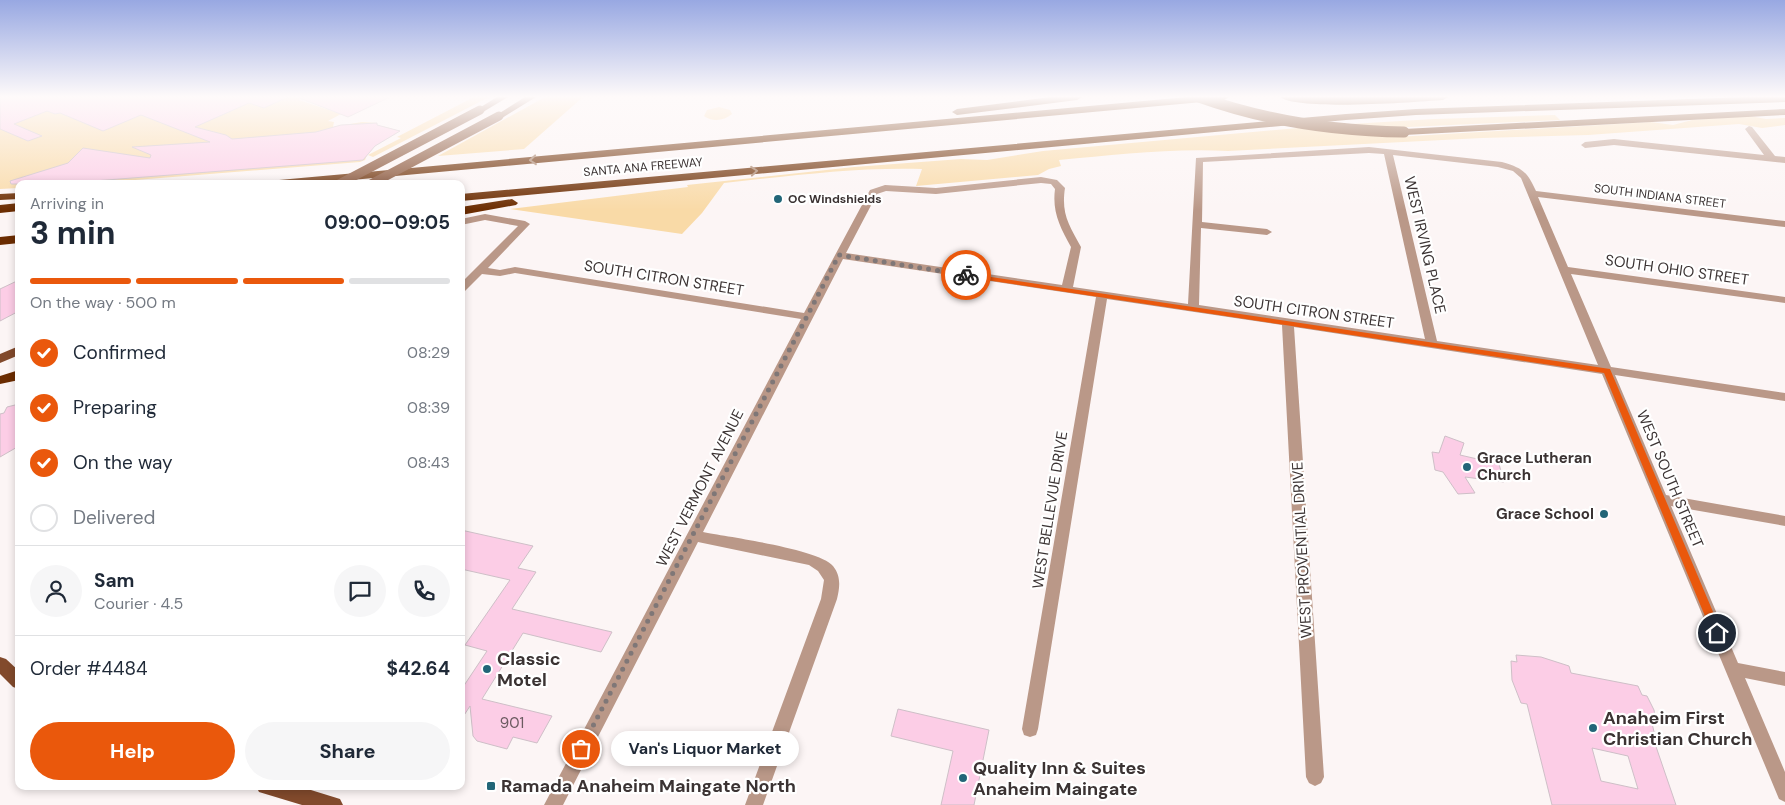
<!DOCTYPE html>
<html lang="en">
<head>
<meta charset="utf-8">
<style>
  body { margin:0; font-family:"DM Sans",sans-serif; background:#f6f6f7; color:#1f2937; height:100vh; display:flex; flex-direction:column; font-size:19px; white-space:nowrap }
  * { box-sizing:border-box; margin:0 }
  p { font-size:16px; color:#747a83 }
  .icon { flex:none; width:28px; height:28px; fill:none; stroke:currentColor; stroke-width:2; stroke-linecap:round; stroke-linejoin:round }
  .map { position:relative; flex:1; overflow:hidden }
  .panel { position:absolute; left:15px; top:180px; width:450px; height:610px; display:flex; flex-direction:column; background:#fff; border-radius:10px; box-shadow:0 2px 8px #0003 }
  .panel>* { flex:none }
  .pin { position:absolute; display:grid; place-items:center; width:42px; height:42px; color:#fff; margin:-21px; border:2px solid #fff; border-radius:50%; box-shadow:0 1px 5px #0007 }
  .courier { position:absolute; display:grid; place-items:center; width:50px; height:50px; margin:-25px; border:4px solid #ea580c; border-radius:50%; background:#fff; color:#222; box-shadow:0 1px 6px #0007 }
  .bubble { position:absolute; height:35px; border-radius:18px; background:#fff; box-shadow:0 2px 8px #0003; font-size:16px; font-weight:700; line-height:35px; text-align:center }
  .summary em { font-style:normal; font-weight:700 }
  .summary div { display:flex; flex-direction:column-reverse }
  .summary { display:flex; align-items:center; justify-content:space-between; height:85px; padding:0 15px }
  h1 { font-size:32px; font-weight:700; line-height:38px }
  .bar { display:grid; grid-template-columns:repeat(4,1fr); gap:8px 5px; align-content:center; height:60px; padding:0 15px }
  .bar i { height:6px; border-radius:4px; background:#e0e1e3 }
  .bar .active { background:#ea580c }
  .bar p { grid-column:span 4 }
  .line { display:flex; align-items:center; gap:12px; padding:0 15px; border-top:1px solid #e0e1e3 }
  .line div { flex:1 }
  .round { display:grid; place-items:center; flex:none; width:52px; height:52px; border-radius:26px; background:#f6f6f7 }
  ol { padding:0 15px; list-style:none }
  li { display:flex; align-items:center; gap:15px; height:55px }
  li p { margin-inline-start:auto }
  li .icon { padding:5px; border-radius:50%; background:#ea580c; color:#fff; stroke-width:4 }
  li:last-child { color:#747a83 }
  li i { width:28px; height:28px; border:2px solid #e0e1e3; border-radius:50% }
  .primary-button { display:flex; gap:10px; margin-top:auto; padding:10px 15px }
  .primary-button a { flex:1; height:58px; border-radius:30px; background:#ea580c; color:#fff; font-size:20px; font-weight:700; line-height:58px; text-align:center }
  .primary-button a+a { background:#f6f6f7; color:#1f2937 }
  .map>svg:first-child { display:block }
  .green { fill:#f9daa7 }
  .building { fill:#fccde6; stroke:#cebfc7; fill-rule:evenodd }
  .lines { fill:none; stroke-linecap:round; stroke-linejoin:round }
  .minor { fill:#ba9888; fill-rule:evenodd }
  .major { fill:#824a2c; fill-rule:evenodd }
  .highway { fill:#6c2d02; fill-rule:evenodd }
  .major-bridge { stroke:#824a2c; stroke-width:9 }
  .highway-bridge { stroke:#6c2d02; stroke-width:11 }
  .oneway { stroke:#a78167 }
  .route { fill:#ea580c }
  .done { stroke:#7f7777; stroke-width:5; stroke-dasharray:0 9 }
  .poi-dot { fill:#226678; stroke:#fff; stroke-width:2 }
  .labels { text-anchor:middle; stroke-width:4.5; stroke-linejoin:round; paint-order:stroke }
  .far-street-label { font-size:12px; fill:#3b3333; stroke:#fff }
  .far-poi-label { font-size:12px; font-weight:bold; fill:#3b3333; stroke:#fff; text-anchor:start }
  .street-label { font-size:15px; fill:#3b3333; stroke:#fff }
  .poi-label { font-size:15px; font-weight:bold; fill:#3b3333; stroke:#fff; text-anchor:start }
  .near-number-label { font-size:15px; fill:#6b5a60 }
  .near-poi-label { font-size:18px; font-weight:bold; fill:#3b3333; stroke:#fff; text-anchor:start }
</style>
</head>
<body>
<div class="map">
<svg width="1785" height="805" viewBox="0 0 1785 805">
  <rect width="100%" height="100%" fill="#fcf5f5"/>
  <g class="green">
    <polygon points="0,97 303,97 299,100 341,114 328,121 334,122 333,127 362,122 377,123 375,131 382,126 400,131 355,156 367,155 365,160 360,162 86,184 19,184 19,188 0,189"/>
    <polygon points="474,97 489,97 373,157 368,155 401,138 397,137"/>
    <polygon points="545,97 583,97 524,149 438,156"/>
    <path d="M719 107 730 110 732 114C724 121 712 122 704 116L707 110Z"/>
    <polygon points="1555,115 1560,120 1387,128 1350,124 1434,119"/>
    <path d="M1750 116 1766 119 1785 118V125L1762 128 1739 124 1588 135 1482 138 1228 151C1171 148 1115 155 1059 160L1061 166 1049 169 1038 175 916 186 922 169C856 167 790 176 724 183L702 213 682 234 510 209 688 187 687 185 854 167 961 159 987 160 1043 151 1298 128 1396 137 1651 122 1673 125 1692 120Z"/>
  </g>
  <g class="building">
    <polygon points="0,97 288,97 264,108 249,103 195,127 226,135 232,139 316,132 341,125 377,123 377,125 400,131 375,146 363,160 55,184 11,184 10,181 68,163 83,148 150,158 151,155 132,147 210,142 141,115 103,131 60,113 55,114 47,111 14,124 42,136 28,141 0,129"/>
    <polygon points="297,97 390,97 348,117"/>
    <polygon points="19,280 19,311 0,321 0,289"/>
    <polygon points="19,404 19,446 0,457 0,414 4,413 7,407"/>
    <polygon points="1445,436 1464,443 1460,455 1499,464 1504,482 1465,477 1475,493 1458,494 1443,472 1435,470 1432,452 1439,453"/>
    <polygon points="461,530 533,546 518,568 536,572 512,609 612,632 601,652 523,633 482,699 552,716 537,743 513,737 507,749 477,741 473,736 470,706 461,720 461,690 487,651 465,645 510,580 461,569"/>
    <path d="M1516 655 1541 657 1569 666 1571 673 1638 686 1642 695 1647 696 1654 710 1656 724 1652 723 1654 732H1651L1676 805H1552L1527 704 1521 703 1512 680 1511 661 1517 662ZM1592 748 1628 756 1638 789 1601 781Z"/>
    <polygon points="898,709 989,730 974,805 941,805 953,751 891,736"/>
  </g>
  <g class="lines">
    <g class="minor">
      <polygon points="1749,126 1752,127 1775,156 1785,157 1785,163 1614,145 1585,148 1581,145 1585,142 1614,139 1764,155 1745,129"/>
      <path d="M1369 147 1502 162C1522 168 1527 171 1536 191L1785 221V227L1538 197 1568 267 1785 297V303L1571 274 1611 367 1785 393V401L1615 375 1666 495 1785 516V526L1671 506 1738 663 1785 672V686L1745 678 1785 772V802L1779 799 1602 374 1294 327 1324 777 1321 783 1315 786 1309 783 1306 777 1282 325 1107 299 1038 729 1036 735 1030 737 1024 735 1022 729 1096 297 843 259 703 532C728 537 819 549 833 566 841 576 840 587 837 599L763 805H745L821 599 824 580 818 571 809 565 698 542 563 805H544L801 319 515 273 500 276 482 274 465 291 461 292V283L518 226 485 220 461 225V219L485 214 525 221 530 224 488 268 500 270 515 267 804 313 870 190 885 185 936 188 1041 177 1057 180 1065 188C1061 214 1069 225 1081 247L1073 287 1188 304 1196 158ZM1369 153 1384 154 1425 339 1199 305 1201 228 1267 235 1272 232 1267 229 1202 222 1203 162ZM1393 155 1498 167 1513 171 1521 178 1598 365 1437 341ZM1041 183 1051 184 1055 189C1052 212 1060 227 1071 247L1062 285 846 253 877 194 886 191 936 194Z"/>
    </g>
    <g class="major">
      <polygon points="497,97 508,97 483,112 476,110"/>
      <polygon points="525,97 536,97 502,118 495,116"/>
      <polygon points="19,346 19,355 0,363 0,354"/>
      <polygon points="0,657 6,659 19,671 19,689 13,687 0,674"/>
      <polygon points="256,786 298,786 340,799 343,805 302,805 259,792"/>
    </g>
    <g class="highway">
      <polygon points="1050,97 1082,97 1077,100 957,115 952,112 957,109"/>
      <polygon points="1187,97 1229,97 1224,100 308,184 262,184 268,181"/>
      <path d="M1280 97H1448L1443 100C1415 102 1299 111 1280 97Z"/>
      <polygon points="1745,97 1785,97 1785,102 1416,115 1346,120 461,201 461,194 1346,114 1416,109"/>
      <polygon points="1785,109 1785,115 1404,135 1399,132 1404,129"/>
      <polygon points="19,193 19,199 0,200 0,194"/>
      <polygon points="512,199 518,203 516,205 461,215 461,207"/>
      <polygon points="19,203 19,211 0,213 0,205"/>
      <polygon points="19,235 19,243 0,245 0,237"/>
      <polygon points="19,370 19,380 0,384 0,376"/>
    </g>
    <g class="major-bridge">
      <polyline points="339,184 480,110"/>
      <polyline points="371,184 499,116"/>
    </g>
    <path class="highway-bridge" d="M1199 97C1266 121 1333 131 1404 132"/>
  </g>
  <defs><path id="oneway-chevron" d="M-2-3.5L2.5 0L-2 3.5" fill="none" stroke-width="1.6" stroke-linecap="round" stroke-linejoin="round" transform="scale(1.25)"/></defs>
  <g class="oneway">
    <use href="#oneway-chevron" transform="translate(533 160) rotate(175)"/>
    <use href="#oneway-chevron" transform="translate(754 171) rotate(-5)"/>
  </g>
  <linearGradient id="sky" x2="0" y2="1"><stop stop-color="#98a8e2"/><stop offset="0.46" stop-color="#fefafa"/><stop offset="1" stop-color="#fefafa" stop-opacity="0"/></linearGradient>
  <rect width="1785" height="210" fill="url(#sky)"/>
  <polygon class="route" points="964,273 1610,369 1722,633 1717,637 1712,633 1604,373 966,277 964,276"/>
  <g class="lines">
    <polyline class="done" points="581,749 839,255 966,275"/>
  </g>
  <g class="poi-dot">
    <circle cx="778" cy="199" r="5"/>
    <circle cx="1467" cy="467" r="5"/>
    <circle cx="1604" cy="514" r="5"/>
    <circle cx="487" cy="669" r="5"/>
    <circle cx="1593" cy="728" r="5"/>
    <circle cx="963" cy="778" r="5"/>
    <rect x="486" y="781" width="10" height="10" rx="2.5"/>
  </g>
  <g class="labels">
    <g class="far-street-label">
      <text transform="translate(643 167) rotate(-5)" y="4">SANTA ANA FREEWAY</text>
      <text transform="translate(1660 196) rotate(7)" y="4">SOUTH INDIANA STREET</text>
    </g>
    <g class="far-poi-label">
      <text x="788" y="203">OC Windshields</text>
    </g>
    <g class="street-label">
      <text transform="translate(1425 245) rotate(77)" y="5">WEST IRVING PLACE</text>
      <text transform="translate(1677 270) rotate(8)" y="5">SOUTH OHIO STREET</text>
      <text transform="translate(664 278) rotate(9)" y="5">SOUTH CITRON STREET</text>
      <text transform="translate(1314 312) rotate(8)" y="5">SOUTH CITRON STREET</text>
      <text transform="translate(1670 479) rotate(67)" y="5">WEST SOUTH STREET</text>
      <text transform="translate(700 488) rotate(-63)" y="5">WEST VERMONT AVENUE</text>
      <text transform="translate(1050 510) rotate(-81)" y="5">WEST BELLEVUE DRIVE</text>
      <text transform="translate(1302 550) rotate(-93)" y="5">WEST PROVENTIAL DRIVE</text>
    </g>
    <g class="poi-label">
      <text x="1477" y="463">Grace Lutheran<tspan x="1477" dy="17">Church</tspan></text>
      <text x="1594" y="519" text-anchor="end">Grace School</text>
    </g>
    <g class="near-number-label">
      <text x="512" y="728">901</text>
    </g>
    <g class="near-poi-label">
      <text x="497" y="665">Classic<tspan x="497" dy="21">Motel</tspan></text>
      <text x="1603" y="724">Anaheim First<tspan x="1603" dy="21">Christian Church</tspan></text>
      <text x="973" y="774">Quality Inn &amp; Suites<tspan x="973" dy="21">Anaheim Maingate</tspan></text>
      <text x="501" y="792">Ramada Anaheim Maingate North</text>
    </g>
  </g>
</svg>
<div class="pin" style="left:581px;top:749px;background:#ea580c"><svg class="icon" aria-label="bag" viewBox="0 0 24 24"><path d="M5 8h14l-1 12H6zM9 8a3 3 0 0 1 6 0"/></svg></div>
<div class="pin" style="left:1717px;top:633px;background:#1f2937"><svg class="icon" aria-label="home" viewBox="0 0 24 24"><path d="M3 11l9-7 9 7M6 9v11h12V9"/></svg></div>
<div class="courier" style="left:966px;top:275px"><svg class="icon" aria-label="bike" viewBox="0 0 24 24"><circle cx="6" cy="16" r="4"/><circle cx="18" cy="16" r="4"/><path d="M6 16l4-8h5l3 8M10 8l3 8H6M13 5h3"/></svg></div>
<div class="bubble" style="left:611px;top:731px;width:188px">Van's Liquor Market</div>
<section class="panel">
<div class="summary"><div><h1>3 min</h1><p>Arriving in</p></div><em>09:00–09:05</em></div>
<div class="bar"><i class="active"></i><i class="active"></i><i class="active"></i><i></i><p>On the way · 500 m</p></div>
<ol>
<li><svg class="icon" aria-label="check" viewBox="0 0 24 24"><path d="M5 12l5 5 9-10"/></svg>Confirmed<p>08:29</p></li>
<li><svg class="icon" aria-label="check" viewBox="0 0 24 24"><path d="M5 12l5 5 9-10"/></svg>Preparing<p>08:39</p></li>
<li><svg class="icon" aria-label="check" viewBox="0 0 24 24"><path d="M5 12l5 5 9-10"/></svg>On the way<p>08:43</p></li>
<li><i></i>Delivered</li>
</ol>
<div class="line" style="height:90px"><a class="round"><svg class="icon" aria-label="person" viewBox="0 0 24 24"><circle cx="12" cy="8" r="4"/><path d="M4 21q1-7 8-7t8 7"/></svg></a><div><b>Sam</b><p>Courier · 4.5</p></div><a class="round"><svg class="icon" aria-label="chat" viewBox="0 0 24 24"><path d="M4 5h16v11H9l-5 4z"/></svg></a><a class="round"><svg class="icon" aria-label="phone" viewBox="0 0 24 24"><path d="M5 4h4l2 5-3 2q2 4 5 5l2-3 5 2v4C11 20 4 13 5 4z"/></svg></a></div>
<div class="line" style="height:65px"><div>Order #4484</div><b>$42.64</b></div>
<div class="primary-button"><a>Help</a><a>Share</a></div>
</section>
</div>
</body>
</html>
